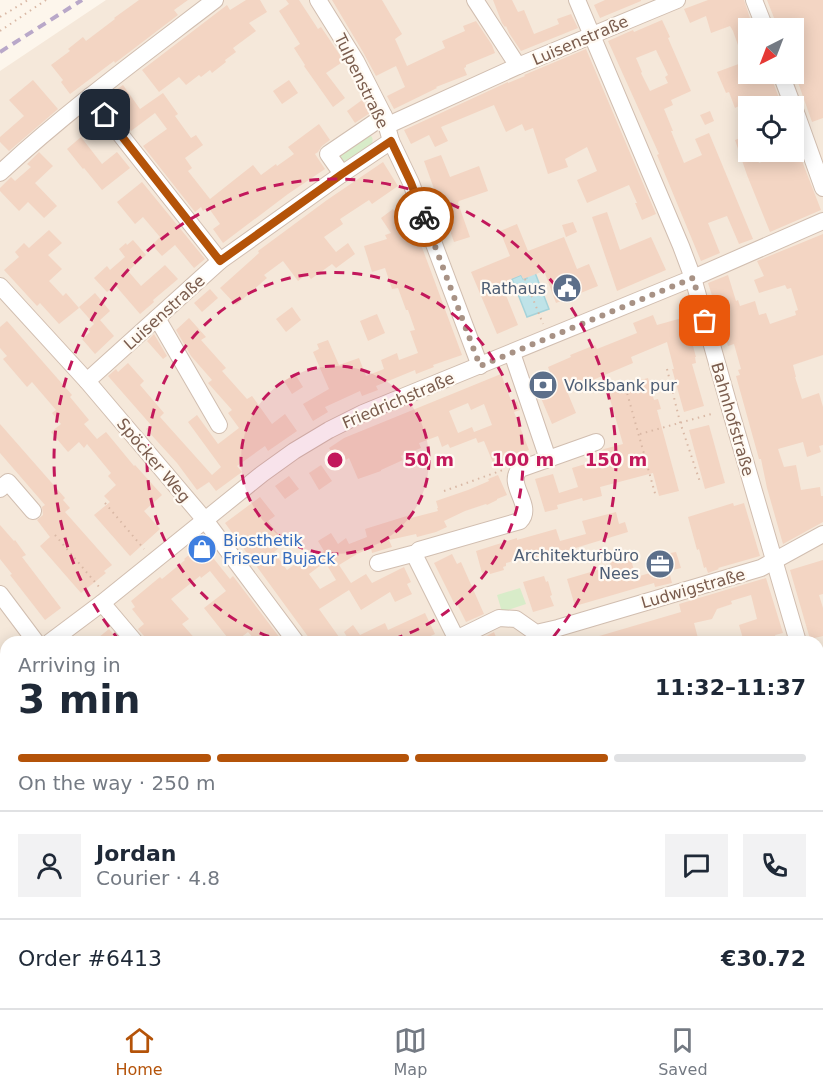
<!DOCTYPE html>
<html lang="en">
<head>
<meta charset="utf-8">
<style>
  body { margin:0; font-family:"DejaVu Sans",sans-serif; background:#f2f2f3; color:#1f2937; height:100vh; display:flex; flex-direction:column; font-size:22px; white-space:nowrap }
  * { box-sizing:border-box; margin:0 }
  p { font-size:20px; color:#747a83 }
  .icon { flex:none; width:33px; height:33px; fill:none; stroke:currentColor; stroke-width:2; stroke-linecap:round; stroke-linejoin:round }
  .map { position:relative; flex:1; overflow:hidden }
  .drawer { position:absolute; left:0px; top:636px; width:824px; height:372px; display:flex; flex-direction:column; background:#fff; border-radius:18px 18px 0 0; box-shadow:0 3px 15px #0003 }
  .drawer>* { flex:none }
  .needle { width:39px; rotate:222deg }
  .buttons { position:absolute; left:738px; top:18px; display:grid; gap:12px }
  .buttons a { display:grid; place-items:center; width:66px; height:66px; border-radius:0px; background:#fff; box-shadow:0 3px 15px #0003; font-size:30px }
  .pin { position:absolute; display:grid; place-items:center; width:51px; height:51px; color:#fff; margin:-26px; border-radius:12px; box-shadow:0 3px 9px #0006 }
  .courier { position:absolute; display:grid; place-items:center; width:60px; height:60px; margin:-30px; border:4px solid #b45309; border-radius:50%; background:#fff; color:#222; box-shadow:0 2px 8px #0007 }
  .overview em { font-style:normal; font-weight:700 }
  .overview div { display:flex; flex-direction:column-reverse }
  .overview { display:flex; align-items:center; justify-content:space-between; height:102px; padding:0 18px }
  h1 { font-size:39px; font-weight:700; line-height:45px }
  .bar { display:grid; grid-template-columns:repeat(4,1fr); gap:9px 6px; align-content:center; height:72px; padding:0 18px }
  .bar i { height:8px; border-radius:4px; background:#e0e1e3 }
  .bar .selected { background:#b45309 }
  .bar p { grid-column:span 4 }
  .line { display:flex; align-items:center; gap:15px; padding:0 18px; border-top:2px solid #e0e1e3 }
  .line div { flex:1 }
  .round { display:grid; place-items:center; flex:none; width:63px; height:63px; border-radius:0px; background:#f2f2f3 }
  .tabs { display:flex; justify-content:space-around; align-items:center; height:84px; border-top:2px solid #e0e1e3; background:#fff; font-size:16px; color:#747a83 }
  .tabs a { display:grid; justify-items:center; gap:3px }
  .tabs .selected { color:#b45309 }
  .map>svg:first-child { display:block }
  .residential { fill:#f5e8da; fill-rule:evenodd }
  .green { fill:#d8ecc9 }
  .water { fill:#bfe3e8; stroke:#a5d3da; stroke-width:1.5 }
  .building { fill:#f3d5c3; fill-rule:evenodd }
  .lines { fill:none; stroke-linecap:round; stroke-linejoin:round }
  .minor-casing { stroke:#d1beb0; stroke-width:18 }
  .path { stroke:#d9b8a5; stroke-width:2; stroke-dasharray:1.5 4.5; stroke-linecap:butt }
  .minor { stroke:#fff; stroke-width:16 }
  .rail { stroke:#b9a8c9; stroke-width:4; stroke-dasharray:9 6; stroke-linecap:butt }
  .done { stroke:#a89285; stroke-width:6; stroke-dasharray:0 10.8 }
  .route { stroke:#b45309; stroke-width:8 }
  .ring { fill:none; stroke:#c2185b; stroke-width:3; stroke-dasharray:10 8 }
  .labels { text-anchor:middle; stroke-width:4.5; stroke-linejoin:round; paint-order:stroke }
  .street-label { font-size:16px; fill:#7a5c4d; stroke:#fffaf3 }
  .service-label { font-size:16px; fill:#4e5e75; stroke:#fffaf3; text-anchor:end }
  .shop-label { font-size:16px; fill:#366cbe; stroke:#fffaf3; text-anchor:start }
  .centre { fill:#c2185b; stroke:#fffaf3; stroke-width:3 }
  .ring-label { font-size:18px; text-anchor:middle; font-weight:bold; fill:#c2185b; stroke:#fffaf3; stroke-width:4.5; stroke-linejoin:round; paint-order:stroke }
</style>
</head>
<body>
<div class="map">
<svg width="823" height="1008" viewBox="0 0 823 1008">
  <rect width="100%" height="100%" fill="#fdf6ec"/>
  <path class="residential" d="M106 0H823V1008H574L575 1002H818V642H6V1002H384L385 1008H0V71ZM748 28H794V74H748ZM748 106H794V152H748Z"/>
  <g class="green">
    <path d="M369 134C373 137 373 139 372 144L342 163 335 153Z"/>
    <polygon points="520,588 526,604 502,612 497,595"/>
    <polygon points="399,1002 575,1002 574,1008 400,1008"/>
  </g>
  <polygon class="water" points="534,270 549,309 527,317 512,279 521,275 523,279 527,278 525,274"/>
  <g class="building">
    <polygon points="139,0 188,0 174,10 178,15 115,63 114,61 70,94 61,82 63,80 51,65 70,51 68,49 83,37 86,41 115,19 114,18"/>
    <polygon points="246,0 260,0 267,12 249,23 256,31 233,48 236,52 225,60 226,62 212,73 210,70 201,77 199,75 186,85 179,77 159,92 142,70 227,5 230,10"/>
    <polygon points="286,0 299,0 318,29 321,27 344,61 326,73 345,98 333,107 304,66 305,65 294,48 300,44 279,11 289,4"/>
    <polygon points="332,0 382,0 402,34 395,39 407,66 445,48 442,41 465,31 463,26 476,21 492,45 495,53 466,65 466,67 464,68 467,75 436,87 437,88 394,109 387,96 405,87 396,66 376,76 363,52"/>
    <polygon points="493,0 512,0 518,12 524,10 534,34 559,24 557,19 571,14 578,28 521,51 509,33 506,26 505,27 502,23"/>
    <polygon points="605,0 641,0 641,1 600,18 594,5"/>
    <polygon points="708,0 744,0 752,24 747,26 748,30 748,74 770,74 782,106 739,106 735,108 729,92 726,93 717,72 744,62 733,31 730,26 711,33 706,16 690,23 684,9"/>
    <polygon points="767,0 823,0 823,118 812,122 794,71 794,28 778,28"/>
    <path d="M662 20 670 37 668 38 691 91 671 100 673 105 664 109 673 131H671L684 163 702 155 695 139 709 133 753 239 739 244 727 216 708 223 720 253 701 261 657 155 659 154 608 41 633 30 634 32ZM656 50 668 75 665 77 668 83 650 91 641 73 642 72 636 58Z"/>
    <polygon points="586,49 656,214 642,220 635,203 637,203 629,185 587,203 577,180 597,171 587,147 565,159 568,167 548,174 533,128 525,131 522,124 506,132 494,105 441,127 448,141 435,147 429,135 411,144 404,130 508,82 508,83 525,76 524,75"/>
    <polygon points="33,80 58,109 9,151 0,142 0,137 24,116 9,100"/>
    <polygon points="289,80 298,93 282,104 273,91"/>
    <polygon points="123,85 140,109 163,93 178,114 175,116 191,138 196,135 203,145 185,158 192,168 188,171 210,199 253,165 261,175 276,164 277,166 294,154 288,147 319,124 330,140 322,146 318,152 315,154 325,169 288,194 223,243 213,229 220,224 208,207 203,211 201,207 195,212 143,146 167,129 155,113 131,131 106,97"/>
    <polygon points="362,100 370,113 355,123 347,111"/>
    <polygon points="710,111 714,121 705,125 700,115"/>
    <polygon points="748,135 748,159 756,156 759,163 788,152 794,152 794,149 797,148 821,210 770,232 747,175 735,140"/>
    <polygon points="81,137 102,164 117,152 130,168 102,190 84,168 83,169 67,149"/>
    <polygon points="39,152 53,166 35,183 57,206 44,218 28,202 19,211 0,191 0,188 11,177 15,181 31,167 27,164"/>
    <polygon points="441,155 450,177 479,166 488,191 459,201 458,203 470,237 454,242 442,208 440,209 435,198 437,197 424,161"/>
    <polygon points="383,162 398,186 372,204 369,200 340,219 343,224 324,237 336,252 348,243 355,254 336,268 332,264 311,279 307,274 298,281 283,261 264,275 267,278 236,305 220,288 259,253 258,251 327,200"/>
    <polygon points="142,182 205,259 194,268 175,245 162,256 152,245 160,237 143,217 135,224 117,202"/>
    <polygon points="393,209 398,219 410,215 462,355 433,365 434,367 416,374 415,370 376,386 378,390 362,396 360,391 325,407 328,412 313,421 303,404 329,389 313,352 319,349 317,344 328,340 339,365 359,358 366,376 384,369 381,360 397,353 399,360 418,353 410,331 415,330 408,310 406,310 398,288 392,289 385,268 372,272 364,246 387,239 385,235 391,233 381,218"/>
    <polygon points="607,212 620,250 651,237 666,270 617,291 592,217"/>
    <polygon points="573,222 577,232 566,237 562,225"/>
    <polygon points="517,224 528,251 564,237 577,269 589,264 598,286 556,303 544,271 523,279 521,275 501,283 518,325 497,334 471,272 510,256 500,231"/>
    <polygon points="49,230 62,243 48,255 62,269 49,281 63,296 66,293 79,308 59,324 40,303 37,306 4,270 19,257 15,252 24,243 29,248 30,247"/>
    <polygon points="823,234 823,355 793,365 796,377 795,377 802,399 819,393 823,407 823,445 819,446 821,452 807,457 803,442 778,449 784,467 796,465 801,490 820,487 821,496 823,496 823,522 783,544 767,488 761,459 759,459 736,376 740,375 738,370 741,369 734,344 728,346 708,283 728,275 736,301 738,300 740,306 755,301 759,315 766,313 770,324 796,315 795,311 798,310 791,288 787,289 785,285 759,293 754,280 764,276 757,261"/>
    <polygon points="133,240 146,255 128,271 141,286 165,265 178,279 153,300 154,302 140,314 115,285 107,292 94,278 107,266 110,270 125,257 119,249 126,243 127,245"/>
    <polygon points="210,289 218,298 202,312 194,303"/>
    <polygon points="95,293 110,311 100,320 114,336 95,354 82,339 90,332 88,330 94,324 79,307"/>
    <polygon points="292,307 301,320 286,332 276,319"/>
    <polygon points="377,314 385,333 368,341 360,321"/>
    <polygon points="653,315 657,325 689,316 697,345 693,346 696,357 695,357 696,363 692,364 704,406 684,412 672,369 674,369 667,342 631,357 633,363 588,382 587,380 566,389 576,413 552,424 535,384 552,378 548,367 571,357 570,355 595,345 597,349 637,333 633,323"/>
    <polygon points="189,318 206,337 201,340 226,368 222,371 247,399 252,396 272,424 285,414 297,431 268,451 265,446 237,466 242,472 216,491 209,482 197,490 177,463 146,429 151,425 108,376 116,369 118,372 128,363 144,381 140,385 164,413 160,417 212,475 221,467 188,422 197,415 218,444 239,428 228,413 232,410 208,383 212,380 191,356 176,330"/>
    <polygon points="7,321 72,395 70,397 89,420 84,424 97,439 106,432 134,466 135,465 162,495 144,511 160,529 130,556 94,515 110,502 104,496 116,485 108,476 111,473 87,444 84,448 79,442 68,452 51,432 61,424 52,413 56,410 32,382 27,387 3,359 7,356 0,348 0,327"/>
    <polygon points="154,334 167,356 163,359 147,341"/>
    <polygon points="295,374 303,387 292,394 284,381"/>
    <path d="M501 374 512 403 517 401 520 410 514 412 529 450 494 465 484 441 478 443 476 438 450 448 448 444 442 447 438 436 419 443 421 448 401 456 403 460 381 470V471L358 479 349 458 339 464 329 448 344 438ZM468 403 471 410 484 404 492 425 474 432 472 427 458 433 449 411Z"/>
    <polygon points="648,378 654,400 658,399 661,409 657,410 679,491 659,496 653,473 600,487 602,496 583,501 582,498 557,505 558,509 545,512 535,479 553,474 559,493 578,487 572,468 602,459 600,452 604,449 623,444 607,389"/>
    <polygon points="0,424 65,498 63,500 70,508 65,512 112,565 104,571 106,573 81,593 40,546 50,537 37,520 43,515 42,507 45,505 0,453"/>
    <polygon points="709,425 725,483 705,489 689,430"/>
    <polygon points="321,465 332,481 319,490 309,473"/>
    <path d="M498 475 507 495 497 499V500L487 505 486 504 465 511 444 521 447 527 436 532 417 537 416 534 389 540 392 547 372 553 371 548 357 554 339 565 351 583 366 574 372 583 404 567 411 582 407 584 412 594 395 602 390 592 361 610 349 590 319 609 339 637 333 642H312L225 523 260 497 275 516 268 521 285 543 274 552 287 570 305 557 309 562 324 551 318 541 331 533 338 544 346 538 349 544 367 537 365 529 410 515 411 518 438 511 437 508H438L436 501 468 490 489 481 488 479ZM325 562 336 580 320 589 309 574Z"/>
    <polygon points="289,476 299,489 285,499 275,486"/>
    <polygon points="733,503 734,506 744,503 760,556 718,568 719,569 708,573 706,567 704,568 699,549 697,550 688,517"/>
    <polygon points="616,512 619,524 625,522 628,532 559,553 558,548 540,553 540,556 525,560 524,558 506,563 506,566 503,567 504,570 490,574 489,571 482,573 476,551 517,538 517,540 556,529 560,541 586,534 582,521"/>
    <polygon points="0,525 14,541 15,540 26,555 22,557 61,608 45,620 10,575 12,574 0,559"/>
    <polygon points="202,544 230,579 233,576 283,642 257,642 248,632 235,642 231,642 204,608 226,591 210,571 201,578 200,576 171,599 189,619 182,624 198,642 149,642 138,629 144,624 132,609 135,607 131,601 160,577 162,579 185,560 184,559"/>
    <polygon points="676,552 681,568 669,571 672,583 655,587 654,583 575,606 567,579 611,566 609,559 629,553 636,577 657,571 653,556"/>
    <polygon points="452,554 457,564 461,562 484,614 466,622 456,602 454,603 434,563"/>
    <polygon points="823,560 823,594 819,595 823,608 823,636 810,639 790,570"/>
    <polygon points="544,576 546,582 548,581 552,595 550,596 554,606 533,612 523,582"/>
    <polygon points="766,578 783,633 775,635 776,638 763,642 744,642 739,625 757,619 751,595 731,601 732,604 717,609 712,619 694,623 699,642 675,642 674,638 659,642 590,642 589,639 681,612 679,604"/>
    <polygon points="425,613 435,634 418,642 344,642 349,640 344,632 353,625 360,635 385,623 388,630"/>
    <polygon points="109,629 120,642 93,642"/>
    <polygon points="494,632 498,642 480,642 479,640"/>
  </g>
  <g class="lines">
    <g class="minor-casing">
      <g id="minor">
        <polyline points="318,0 356,61 384,116 391,141 411,183 480,366"/>
        <polyline points="475,0 518,66"/>
        <polyline points="577,0 681,246 693,278 730,409 798,642"/>
        <polyline points="754,0 765,28"/>
        <polyline points="781,74 793,106"/>
        <polyline points="90,96 220,261"/>
        <polyline points="794,107 823,188"/>
        <polyline points="386,126 518,66 677,0"/>
        <path d="M0 173C68 110 142 56 215 0"/>
        <polyline points="342,174 328,154 384,116"/>
        <polyline points="0,286 87,381 205,520 296,642"/>
        <polyline points="157,318 219,425"/>
        <polyline points="512,353 548,459"/>
        <polyline points="87,381 220,261 342,174 391,141"/>
        <polyline points="0,489 8,482 33,511"/>
        <polyline points="416,553 416,558 458,642"/>
        <path d="M378 563 416 553 419 550 520 521C535 506 505 484 520 469L596 442"/>
        <polyline points="0,594 36,642"/>
        <polyline points="102,603 135,642"/>
        <polyline points="456,639 499,618 516,619 536,633 558,628 761,568 823,534"/>
        <polyline points="50,642 102,603 262,474 294,451 329,430 363,413 693,278 823,221"/>
        <polyline points="0,676 6,672"/>
        <polyline points="818,709 823,728"/>
        <polyline points="818,802 823,800"/>
        <polyline points="0,860 6,858"/>
        <polyline points="0,943 6,961"/>
        <polyline points="19,1002 21,1008"/>
        <polyline points="264,1002 265,1008"/>
        <polyline points="392,1002 392,1008"/>
        <polyline points="707,1002 740,1008"/>
        <polyline points="45,1008 60,1002"/>
        <polyline points="105,1008 123,1002"/>
      </g>
    </g>
    <g class="path">
      <polyline points="0,17 28,0"/>
      <polyline points="0,31 46,0"/>
      <polyline points="525,279 543,324"/>
      <polyline points="667,369 680,422 700,482"/>
      <polyline points="624,382 656,497"/>
      <polyline points="640,434 715,413"/>
      <polyline points="444,491 503,470"/>
      <polyline points="105,503 144,549"/>
      <polyline points="55,535 100,588"/>
      <polyline points="449,1002 450,1008"/>
      <polyline points="528,1002 529,1008"/>
      <polyline points="74,1008 88,1002"/>
      <polyline points="141,1008 160,1002"/>
    </g>
    <use href="#minor" class="minor"/>
    <polyline class="rail" points="0,52 82,0"/>
  </g>
  <g class="lines">
    <polyline class="done" points="424,217 480,366 693,278 705,321"/>
    <polyline class="route" points="105,115 220,261 342,174 391,141 411,183 424,217"/>
  </g>
  <circle cx="335" cy="460" r="94" fill="#c2185b" fill-opacity=".12"/>
  <g class="ring">
    <circle cx="335" cy="460" r="94"/>
    <path d="M286 642A188 188 0 1 1 384 642"/>
    <path d="M120 641A281 281 0 1 1 550 641"/>
  </g>
  <defs>
    <g id="civic-disc" transform="scale(1.5)"><circle r="9.5" fill="#5c6f8a" stroke="#fffaf3"/><path d="M-.6-6.5H3V-4.5H.6V-3L4-1V1h2V6H-6V1h2V-1L-.6-3ZM-1.2 2.5V6h2.4V2.5Z" fill="#fff"/></g>
    <g id="bank-disc" transform="scale(1.5)"><circle r="9.5" fill="#5c6f8a" stroke="#fffaf3"/><path d="M-6-4H6V4H-6ZM0-2.3a2.3 2.3 0 1 0 0 4.6a2.3 2.3 0 1 0 0-4.6Z" fill="#fff"/></g>
    <g id="shop-disc" transform="scale(1.5)"><circle r="9.5" fill="#3f7fe0" stroke="#fffaf3"/><path d="M-5-2.5h2.3a2.7 3.5 0 0 1 5.4 0H5L5.5 6h-11ZM-1.5-2.5h3a1.5 2.3 0 0 0-3 0Z" fill="#fff"/></g>
    <g id="office-disc" transform="scale(1.5)"><circle r="9.5" fill="#5c6f8a" stroke="#fffaf3"/><path d="M-6-3h4V-5.5h4V-3h4V5H-6ZM-1-4.5V-3h2v-1.5ZM-6 0V1H6V0Z" fill="#fff"/></g>
  </defs>
  <g fill-rule="evenodd">
    <use href="#civic-disc" x="567" y="288"/>
    <use href="#bank-disc" x="543" y="385"/>
    <use href="#shop-disc" x="202" y="549"/>
    <use href="#office-disc" x="660" y="564"/>
  </g>
  <g class="labels">
    <g class="street-label">
      <text transform="translate(580 40) rotate(-23)" y="6">Luisenstraße</text>
      <text transform="translate(362 81) rotate(64)" y="6">Tulpenstraße</text>
      <text transform="translate(164 312) rotate(-42)" y="6">Luisenstraße</text>
      <text transform="translate(398 400) rotate(-23)" y="6">Friedrichstraße</text>
      <text transform="translate(733 419) rotate(74)" y="6">Bahnhofstraße</text>
      <text transform="translate(154 460) rotate(50)" y="6">Spöcker Weg</text>
      <text transform="translate(693 588) rotate(-16)" y="6">Ludwigstraße</text>
    </g>
    <g class="service-label">
      <text x="546" y="294">Rathaus</text>
      <text x="564" y="391" text-anchor="start">Volksbank pur</text>
      <text x="639" y="561">Architekturbüro<tspan x="639" dy="18">Nees</tspan></text>
    </g>
    <g class="shop-label">
      <text x="223" y="546">Biosthetik<tspan x="223" dy="18">Friseur Bujack</tspan></text>
    </g>
  </g>
  <circle cx="335" cy="460" r="9" class="centre"/>
  <g class="ring-label">
    <text x="429" y="466">50 m</text>
    <text x="523" y="466">100 m</text>
    <text x="616" y="466">150 m</text>
  </g>
</svg>
<div class="buttons">
<a><svg class="needle" viewBox="-14 -14 28 28"><path d="M0-13l5 13h-10z" fill="#e53935"/><path d="M0 13l5-13h-10z" fill="#747a83"/></svg></a>
<a><svg class="icon" aria-label="locate" viewBox="0 0 24 24"><circle cx="12" cy="12" r="6"/><path d="M12 2v4M12 18v4M2 12h4M18 12h4"/></svg></a>
</div>
<div class="pin" style="left:705px;top:321px;background:#ea580c"><svg class="icon" aria-label="bag" viewBox="0 0 24 24"><path d="M5 8h14l-1 12H6zM9 8a3 3 0 0 1 6 0"/></svg></div>
<div class="pin" style="left:105px;top:115px;background:#1f2937"><svg class="icon" aria-label="home" viewBox="0 0 24 24"><path d="M3 11l9-7 9 7M6 9v11h12V9"/></svg></div>
<div class="courier" style="left:424px;top:217px"><svg class="icon" aria-label="bike" viewBox="0 0 24 24"><circle cx="6" cy="16" r="4"/><circle cx="18" cy="16" r="4"/><path d="M6 16l4-8h5l3 8M10 8l3 8H6M13 5h3"/></svg></div>
<section class="drawer">
<div class="overview"><div><h1>3 min</h1><p>Arriving in</p></div><em>11:32–11:37</em></div>
<div class="bar"><i class="selected"></i><i class="selected"></i><i class="selected"></i><i></i><p>On the way · 250 m</p></div>
<div class="line" style="height:108px"><a class="round"><svg class="icon" aria-label="person" viewBox="0 0 24 24"><circle cx="12" cy="8" r="4"/><path d="M4 21q1-7 8-7t8 7"/></svg></a><div><b>Jordan</b><p>Courier · 4.8</p></div><a class="round"><svg class="icon" aria-label="chat" viewBox="0 0 24 24"><path d="M4 5h16v11H9l-5 4z"/></svg></a><a class="round"><svg class="icon" aria-label="phone" viewBox="0 0 24 24"><path d="M5 4h4l2 5-3 2q2 4 5 5l2-3 5 2v4C11 20 4 13 5 4z"/></svg></a></div>
<div class="line" style="height:78px"><div>Order #6413</div><b>€30.72</b></div>
</section>
</div>
<nav class="tabs">
<a class="selected"><svg class="icon" aria-label="home" viewBox="0 0 24 24"><path d="M3 11l9-7 9 7M6 9v11h12V9"/></svg>Home</a>
<a><svg class="icon" aria-label="map" viewBox="0 0 24 24"><path d="M3 6l6-2 6 2 6-2v14l-6 2-6-2-6 2zM9 4v14M15 6v14"/></svg>Map</a>
<a><svg class="icon" aria-label="saved" viewBox="0 0 24 24"><path d="M7 4h10v16l-5-4-5 4z"/></svg>Saved</a>
</nav>
</body>
</html>
